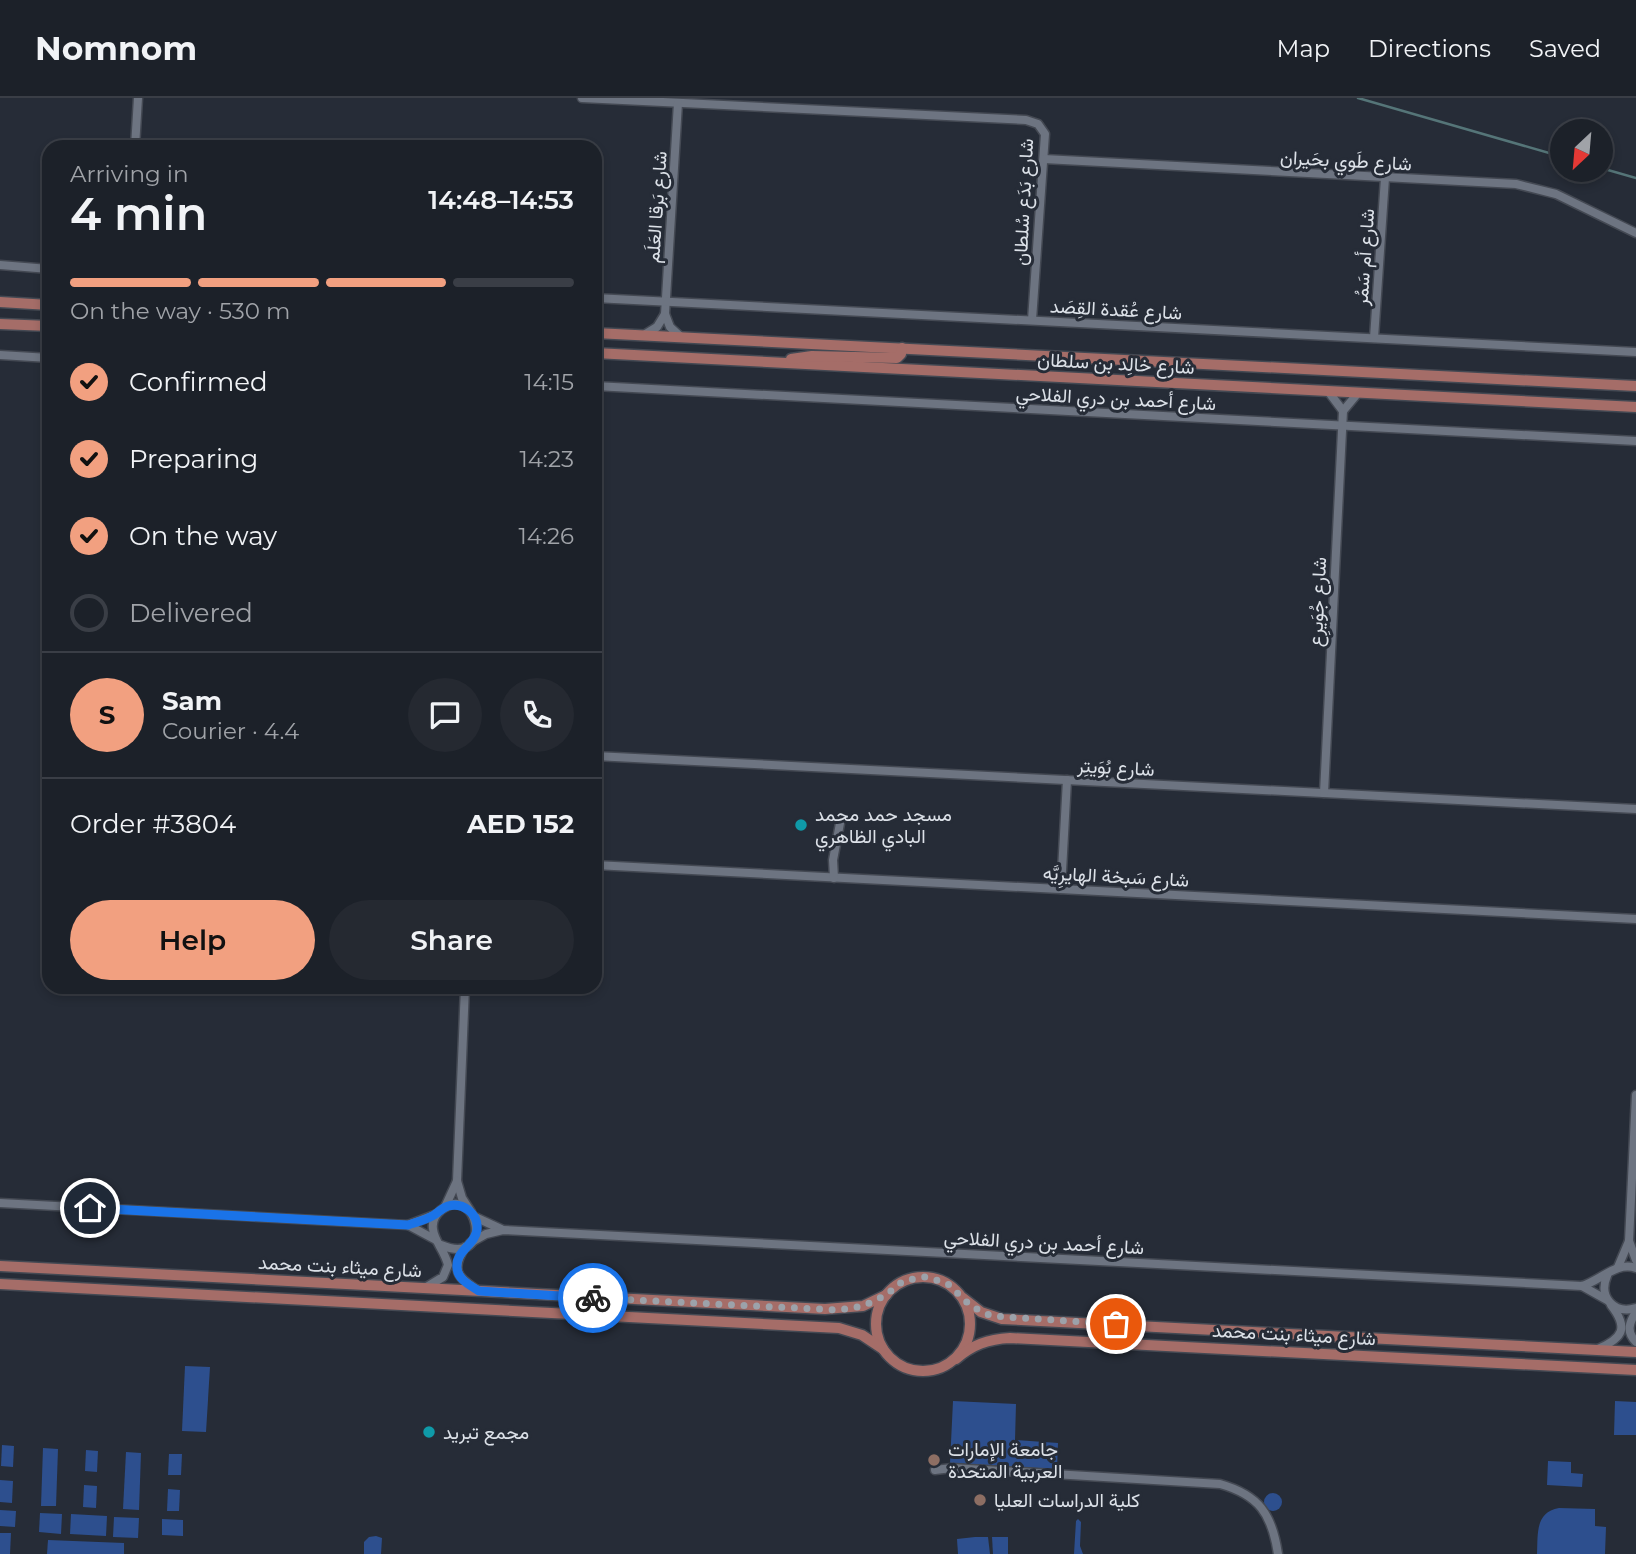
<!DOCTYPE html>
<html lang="en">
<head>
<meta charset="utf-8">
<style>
  body { margin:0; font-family:Montserrat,Vazirmatn,sans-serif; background:#252931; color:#f1f3f6; height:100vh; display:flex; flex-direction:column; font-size:26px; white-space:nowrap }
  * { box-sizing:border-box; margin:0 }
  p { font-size:23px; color:#a0a3a8 }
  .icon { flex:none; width:38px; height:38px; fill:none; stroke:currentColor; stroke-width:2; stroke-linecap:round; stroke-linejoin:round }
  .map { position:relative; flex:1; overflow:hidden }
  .drawer { position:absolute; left:42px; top:42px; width:560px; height:854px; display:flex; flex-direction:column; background:#1c2129; border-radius:21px; box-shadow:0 4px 10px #0003,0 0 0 2px #3a3e46 }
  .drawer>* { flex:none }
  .needle { width:46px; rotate:206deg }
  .buttons { position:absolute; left:1550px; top:21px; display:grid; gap:14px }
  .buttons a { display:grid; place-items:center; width:63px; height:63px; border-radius:50%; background:#1c2129; box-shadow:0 4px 10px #0003,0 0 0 2px #3a3e46; font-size:35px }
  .pin { position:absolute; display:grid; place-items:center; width:60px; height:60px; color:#fff; margin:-30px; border:4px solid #fff; border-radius:50%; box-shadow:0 2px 7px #0007 }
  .courier { position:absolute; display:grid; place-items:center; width:70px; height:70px; margin:-35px; border:5px solid #1a73e8; border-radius:50%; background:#fff; color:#222; box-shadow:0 2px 9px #0007 }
  .overview em { font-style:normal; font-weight:600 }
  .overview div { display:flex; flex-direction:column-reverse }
  .overview { display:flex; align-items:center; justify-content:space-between; height:119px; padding:0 28px }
  h1 { font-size:46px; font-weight:600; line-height:52px }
  .bar { display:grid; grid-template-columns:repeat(4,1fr); gap:10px 7px; align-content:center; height:84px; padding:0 28px }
  .bar i { height:9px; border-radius:5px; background:#3a3e46 }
  .bar .selected { background:#f2a080 }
  .bar p { grid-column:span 4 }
  .line { display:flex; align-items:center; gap:18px; padding:0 28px; border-top:2px solid #3a3e46 }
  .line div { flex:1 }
  .round { display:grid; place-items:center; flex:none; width:74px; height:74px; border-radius:37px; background:#252931 }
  ol { padding:0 28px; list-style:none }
  li { display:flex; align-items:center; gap:21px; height:77px }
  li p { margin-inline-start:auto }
  li .icon { padding:7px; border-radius:50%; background:#f2a080; color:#111; stroke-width:4 }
  li:last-child { color:#a0a3a8 }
  li i { width:38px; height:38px; border:4px solid #3a3e46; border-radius:50% }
  .primary-button { display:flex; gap:14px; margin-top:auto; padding:14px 28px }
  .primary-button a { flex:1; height:80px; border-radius:42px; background:#f2a080; color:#111; font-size:28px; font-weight:600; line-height:80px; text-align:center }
  .primary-button a+a { background:#252931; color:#f1f3f6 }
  header { display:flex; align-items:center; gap:42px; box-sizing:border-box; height:98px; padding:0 35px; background:#1c2129; border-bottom:2px solid #3a3e46 }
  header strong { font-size:33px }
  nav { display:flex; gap:38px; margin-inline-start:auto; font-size:24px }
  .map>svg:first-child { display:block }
  .green { fill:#2d4f8e }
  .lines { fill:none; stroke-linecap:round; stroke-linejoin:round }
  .stream { stroke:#557578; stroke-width:2.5 }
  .minor-casing { stroke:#444953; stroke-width:11 }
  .major-casing { stroke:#444953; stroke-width:13 }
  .minor { stroke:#6d7481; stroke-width:8 }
  .major { stroke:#a56d68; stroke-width:10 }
  .done { stroke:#9ca2aa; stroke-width:7; stroke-dasharray:0 12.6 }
  .route { stroke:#1a73e8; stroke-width:9 }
  .culture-dot { fill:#0f9aa8; stroke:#262c37; stroke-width:2.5 }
  .education-dot { fill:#8d6e63; stroke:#262c37; stroke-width:2.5 }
  .labels { text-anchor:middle; stroke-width:6; stroke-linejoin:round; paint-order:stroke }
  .street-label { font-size:19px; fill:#dce1e8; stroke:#262c37 }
  .poi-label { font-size:19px; fill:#dce1e8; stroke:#262c37; text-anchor:start }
</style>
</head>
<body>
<header>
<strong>Nomnom</strong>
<nav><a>Map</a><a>Directions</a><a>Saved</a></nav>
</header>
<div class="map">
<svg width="1636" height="1456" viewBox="0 0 1636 1456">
  <rect width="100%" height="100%" fill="#262c37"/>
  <g class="green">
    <polygon points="185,1268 210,1269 206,1334 182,1333"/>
    <polygon points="953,1303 1016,1306 1015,1342 1058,1345 1057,1371 950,1365"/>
    <polygon points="1615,1303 1636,1304 1636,1337 1614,1337"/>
    <polygon points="2,1347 14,1348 13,1369 1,1368"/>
    <polygon points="43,1350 58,1351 56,1408 41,1408"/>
    <polygon points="86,1352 98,1353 97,1374 85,1373"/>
    <polygon points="126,1354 141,1355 139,1412 123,1411"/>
    <polygon points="169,1356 182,1356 181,1377 168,1377"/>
    <polygon points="1548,1363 1571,1364 1571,1375 1583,1376 1582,1389 1547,1387"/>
    <polygon points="0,1382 13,1383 12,1405 0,1404"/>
    <polygon points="84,1387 97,1388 96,1410 83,1409"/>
    <polygon points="168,1391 180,1392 179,1413 167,1413"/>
    <circle cx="1273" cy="1404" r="9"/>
    <path d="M1559 1410 1595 1411V1428L1606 1429 1605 1456H1537C1538 1436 1535 1414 1559 1410Z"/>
    <polygon points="0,1412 16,1413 15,1429 0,1428"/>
    <polygon points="40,1415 62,1416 61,1436 39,1434"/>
    <polygon points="71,1416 107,1418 106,1438 70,1436"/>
    <polygon points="114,1419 139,1420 138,1440 113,1439"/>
    <polygon points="162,1421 183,1422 183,1438 162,1437"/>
    <polygon points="1078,1421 1081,1424 1080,1448 1083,1456 1074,1456 1076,1423"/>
    <polygon points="0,1435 11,1435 10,1456 0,1456"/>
    <polygon points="376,1438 382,1440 381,1456 364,1456 364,1444 369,1439"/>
    <polygon points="975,1439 988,1439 990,1456 958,1456 957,1441"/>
    <polygon points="992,1439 1008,1439 1008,1456 993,1456"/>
    <polygon points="48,1442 124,1445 124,1456 47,1456"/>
  </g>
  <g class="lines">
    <g class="stream">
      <polyline points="1358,0 1563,59"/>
      <polyline points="1601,70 1636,80"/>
    </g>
    <g class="minor-casing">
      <g id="minor">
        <polyline points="582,0 1026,22 1038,26 1045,36 1032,222"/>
        <polyline points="678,5 665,216 670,229 681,239"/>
        <polyline points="135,49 138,0"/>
        <polyline points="1044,61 1516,86 1556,96 1636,135"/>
        <polyline points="0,167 49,171"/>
        <polyline points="595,200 1636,254"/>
        <polyline points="644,237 657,229 665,216"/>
        <polyline points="1374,240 1385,80"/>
        <polyline points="0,257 49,260"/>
        <polyline points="595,288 1636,343"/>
        <polyline points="1328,293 1343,313"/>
        <polyline points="595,658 1636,711"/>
        <polyline points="1324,695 1343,313 1358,295"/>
        <polyline points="595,767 1636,821"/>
        <polyline points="834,780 833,762 841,720"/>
        <polyline points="1061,791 1067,682"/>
        <polyline points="465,889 457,1083 462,1100 471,1114"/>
        <polyline points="0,1105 408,1127 436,1142"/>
        <polyline points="445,1109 457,1083"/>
        <polyline points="475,1119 501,1131"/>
        <polyline points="408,1127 437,1116"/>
        <polyline points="1629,1143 1636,1162"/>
        <path d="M470 1145 486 1136 503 1132 1582 1188C1601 1182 1617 1163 1636 1170"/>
        <path d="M465 1149C450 1173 458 1180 479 1193"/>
        <polyline points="1618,1169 1629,1143 1636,997"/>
        <path d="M1607 1178C1598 1199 1614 1217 1636 1210"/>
        <polyline points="1582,1188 1607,1202"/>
        <path d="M425 1190 443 1179 448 1167C445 1153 434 1143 433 1131 432 1124 435 1117 441 1112 478 1083 496 1170 441 1147"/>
        <path d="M1636 1214C1629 1225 1626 1234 1636 1244"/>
        <path d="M1598 1251C1623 1240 1629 1230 1611 1207"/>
        <path d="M935 1372 952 1370 1220 1386C1259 1397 1272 1416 1278 1456"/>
      </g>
    </g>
    <g class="major-casing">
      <g id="major">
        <polyline points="0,204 49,207"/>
        <polyline points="0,226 49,228"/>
        <polyline points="595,235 1636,288"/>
        <polyline points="595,255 1636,309"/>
        <polyline points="791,261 812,258 897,260 901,256 902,250"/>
        <polyline points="0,1168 825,1211 863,1208 886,1197"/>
        <circle cx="923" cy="1226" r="47"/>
        <polyline points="0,1186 839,1230 862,1237 883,1251"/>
        <polyline points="963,1200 981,1214 1002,1221 1636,1254"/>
        <path d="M956 1261C972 1247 988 1241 1010 1240L1636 1272"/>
      </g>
    </g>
    <use href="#minor" class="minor"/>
    <use href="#major" class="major"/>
  </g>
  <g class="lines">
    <polyline class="done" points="593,1200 838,1212 863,1208 886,1197 903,1183 925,1179 947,1185 971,1208 991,1218 1116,1226"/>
    <path class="route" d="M90 1110 408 1127C417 1124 426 1122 434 1117 439 1114 442 1110 448 1108 463 1104 479 1116 477 1132 475 1147 455 1153 457 1170 458 1182 470 1187 479 1193L593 1200"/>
  </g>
  <g class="culture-dot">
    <circle cx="801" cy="727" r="7"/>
    <circle cx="429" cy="1334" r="7"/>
  </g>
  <g class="education-dot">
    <circle cx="934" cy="1362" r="7"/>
    <circle cx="980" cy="1402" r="7"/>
  </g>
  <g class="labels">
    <g class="street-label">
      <text transform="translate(1346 62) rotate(3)" y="7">شارع طَوي بحَيران</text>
      <text transform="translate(1023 104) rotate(-87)" y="7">شارع بَدَع سُلطان</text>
      <text transform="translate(656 109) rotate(-86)" y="7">شارع بَرقا العَلَم</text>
      <text transform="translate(1364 159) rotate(-86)" y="7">شارع أم سَمُر</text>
      <text transform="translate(1116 211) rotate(3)" y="7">شارع عُقدة القِصَد</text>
      <text transform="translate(1116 265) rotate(3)" y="7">شارع خالِد بن سلطان</text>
      <text transform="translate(1116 300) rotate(3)" y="7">شارع أحمد بن دري الفلاحي</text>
      <text transform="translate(1317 504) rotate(-87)" y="7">شارع جُوَيرِع</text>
      <text transform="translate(1116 669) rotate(3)" y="7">شارع بُوَيتِر</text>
      <text transform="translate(1116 778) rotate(3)" y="7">شارع سَبخة الهايرِيَّه</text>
      <text transform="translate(1044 1144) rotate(3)" y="7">شارع أحمد بن دري الفلاحي</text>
      <text transform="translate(340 1168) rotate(3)" y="7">شارع ميثاء بنت محمد</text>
      <text transform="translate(1294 1236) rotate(3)" y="7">شارع ميثاء بنت محمد</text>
    </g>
    <g class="poi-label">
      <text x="815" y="723">مسجد حمد محمد<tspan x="815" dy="22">البادي الظاهري</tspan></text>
      <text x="443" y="1341">مجمع تبريد</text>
      <text x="948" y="1358">جامعة الإمارات<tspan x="948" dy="22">العربية المتحدة</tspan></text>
      <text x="994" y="1409">كلية الدراسات العليا</text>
    </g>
  </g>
</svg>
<div class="buttons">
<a><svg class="needle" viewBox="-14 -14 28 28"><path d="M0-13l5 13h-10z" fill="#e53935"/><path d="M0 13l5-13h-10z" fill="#a0a3a8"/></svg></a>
</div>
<div class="pin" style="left:1116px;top:1226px;background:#ea580c"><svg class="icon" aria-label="bag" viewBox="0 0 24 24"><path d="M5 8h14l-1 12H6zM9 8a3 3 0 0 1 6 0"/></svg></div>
<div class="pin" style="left:90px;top:1110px;background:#1f2937"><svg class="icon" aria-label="home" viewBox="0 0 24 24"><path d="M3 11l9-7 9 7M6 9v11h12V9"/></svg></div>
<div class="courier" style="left:593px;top:1200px"><svg class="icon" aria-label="bike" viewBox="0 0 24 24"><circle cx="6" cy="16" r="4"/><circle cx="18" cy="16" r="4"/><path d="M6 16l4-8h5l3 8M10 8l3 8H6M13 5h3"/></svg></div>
<section class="drawer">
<div class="overview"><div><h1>4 min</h1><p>Arriving in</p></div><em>14:48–14:53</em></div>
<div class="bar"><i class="selected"></i><i class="selected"></i><i class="selected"></i><i></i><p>On the way · 530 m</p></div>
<ol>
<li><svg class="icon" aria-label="check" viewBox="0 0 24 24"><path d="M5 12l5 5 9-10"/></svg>Confirmed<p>14:15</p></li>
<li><svg class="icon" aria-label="check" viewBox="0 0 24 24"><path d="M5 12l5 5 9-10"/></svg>Preparing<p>14:23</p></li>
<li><svg class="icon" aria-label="check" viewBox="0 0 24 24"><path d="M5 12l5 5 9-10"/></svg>On the way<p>14:26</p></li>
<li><i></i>Delivered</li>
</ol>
<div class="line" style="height:126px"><b class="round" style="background:#f2a080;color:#111">S</b><div><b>Sam</b><p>Courier · 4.4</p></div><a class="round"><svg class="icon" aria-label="chat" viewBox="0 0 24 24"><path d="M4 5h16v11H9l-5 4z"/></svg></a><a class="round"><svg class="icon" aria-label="phone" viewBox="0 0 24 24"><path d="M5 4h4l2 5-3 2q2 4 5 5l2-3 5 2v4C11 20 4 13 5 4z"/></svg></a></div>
<div class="line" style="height:91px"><div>Order #3804</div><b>AED 152</b></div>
<div class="primary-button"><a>Help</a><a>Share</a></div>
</section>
</div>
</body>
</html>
